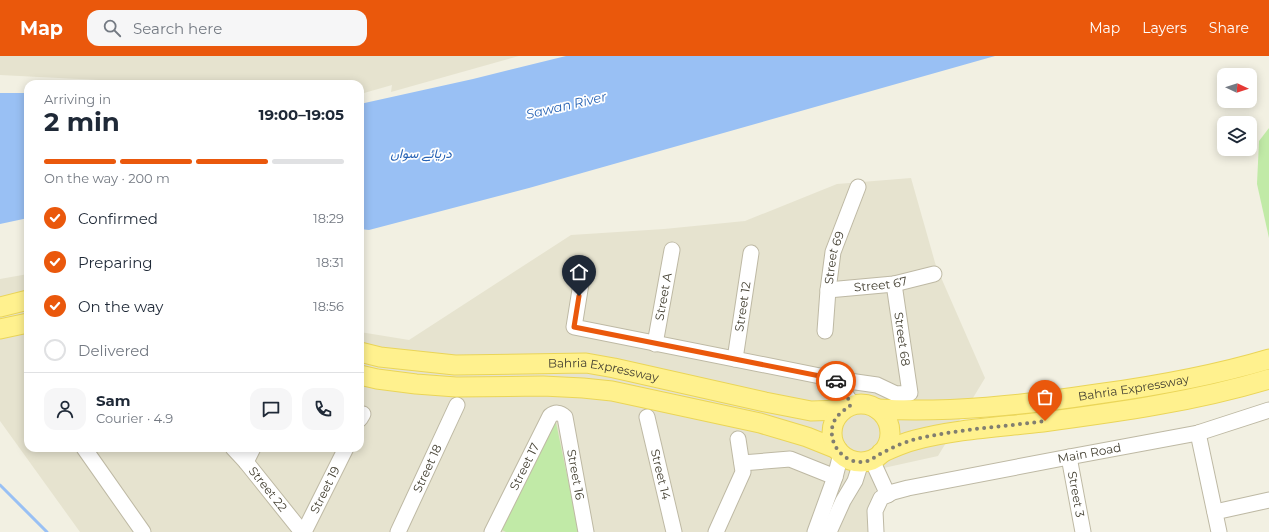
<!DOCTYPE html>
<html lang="en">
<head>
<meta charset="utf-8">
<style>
  body { margin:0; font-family:Montserrat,Vazirmatn,sans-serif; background:#f6f6f7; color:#1f2937; height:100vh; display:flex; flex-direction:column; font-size:15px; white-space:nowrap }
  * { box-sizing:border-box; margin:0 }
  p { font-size:13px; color:#747a83 }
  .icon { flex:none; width:22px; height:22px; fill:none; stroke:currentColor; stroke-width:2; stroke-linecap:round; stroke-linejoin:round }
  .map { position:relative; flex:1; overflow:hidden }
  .drawer { position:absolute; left:24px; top:24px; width:340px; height:372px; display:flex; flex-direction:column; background:#fff; border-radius:12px; box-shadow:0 2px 10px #0003 }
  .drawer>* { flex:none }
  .needle { width:26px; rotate:94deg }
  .fabs { position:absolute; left:1217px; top:12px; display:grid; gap:8px }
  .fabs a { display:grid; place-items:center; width:40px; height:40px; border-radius:8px; background:#fff; box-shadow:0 2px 10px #0003; font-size:20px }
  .pin { position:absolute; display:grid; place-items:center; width:34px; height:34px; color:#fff; margin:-41px -17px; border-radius:50% 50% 50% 0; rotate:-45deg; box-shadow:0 0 4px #0007 }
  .pin .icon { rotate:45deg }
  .courier { position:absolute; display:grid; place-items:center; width:40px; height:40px; margin:-20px; border:3px solid #ea580c; border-radius:50%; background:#fff; color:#222; box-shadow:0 1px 5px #0007 }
  .headline em { font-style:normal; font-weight:700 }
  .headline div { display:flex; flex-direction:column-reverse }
  .headline { display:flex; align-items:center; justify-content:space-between; height:68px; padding:0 20px }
  h1 { font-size:26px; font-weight:700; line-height:30px }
  .bar { display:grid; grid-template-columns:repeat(4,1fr); gap:6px 4px; align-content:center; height:48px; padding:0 20px }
  .bar i { height:5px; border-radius:3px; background:#e0e1e3 }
  .bar .on { background:#ea580c }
  .bar p { grid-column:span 4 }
  .line { display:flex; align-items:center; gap:10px; padding:0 20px; border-top:1px solid #e0e1e3 }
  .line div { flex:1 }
  .round { display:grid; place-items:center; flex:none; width:42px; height:42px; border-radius:12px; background:#f6f6f7 }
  ol { padding:0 20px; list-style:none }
  li { display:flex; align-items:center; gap:12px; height:44px }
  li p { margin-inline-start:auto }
  li .icon { padding:4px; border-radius:50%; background:#ea580c; color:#fff; stroke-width:4 }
  li:last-child { color:#747a83 }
  li i { width:22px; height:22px; border:2px solid #e0e1e3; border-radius:50% }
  header { display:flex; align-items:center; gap:24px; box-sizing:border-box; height:56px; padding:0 20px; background:#ea580c; color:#fff }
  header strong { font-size:19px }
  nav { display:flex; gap:22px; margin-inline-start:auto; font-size:14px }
  .search { width:280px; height:36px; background:#f6f6f7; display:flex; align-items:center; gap:10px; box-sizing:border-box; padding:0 14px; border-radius:12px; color:#747a83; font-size:15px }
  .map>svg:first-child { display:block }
  .residential { fill:#e6e3cf }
  .green { fill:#c1eaa7 }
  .water { fill:#99c0f4 }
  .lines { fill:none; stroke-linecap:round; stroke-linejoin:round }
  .stream { stroke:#99c0f4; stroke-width:3 }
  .minor-casing { stroke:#beb9a4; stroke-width:17 }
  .major-casing { stroke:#ead558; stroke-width:21 }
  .minor { stroke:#fff; stroke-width:15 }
  .major { stroke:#fff18e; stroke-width:19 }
  .done { stroke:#817e70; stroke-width:4; stroke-dasharray:0 7.2 }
  .route { stroke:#ea580c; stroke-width:5 }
  .labels { text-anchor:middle; stroke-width:3.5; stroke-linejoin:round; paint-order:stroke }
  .street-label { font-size:12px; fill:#444032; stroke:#fff }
  .water-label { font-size:13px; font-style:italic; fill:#2662b4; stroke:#fff }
</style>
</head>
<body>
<header>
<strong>Map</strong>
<div class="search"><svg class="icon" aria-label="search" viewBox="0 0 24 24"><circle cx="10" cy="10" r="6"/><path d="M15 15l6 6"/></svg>Search here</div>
<nav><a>Map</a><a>Layers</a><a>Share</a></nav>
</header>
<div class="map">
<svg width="1269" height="476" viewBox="0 0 1269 476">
  <rect width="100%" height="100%" fill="#f2f0e2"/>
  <g class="residential">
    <polygon points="0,0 519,0 391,36 392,29 364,37 360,37 360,28 177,28 0,19"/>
    <polygon points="911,122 936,210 985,322 938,400 870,415 876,434 867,457 868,476 80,476 0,365 0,223 28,218 28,392 360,392 360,276 409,284 571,179 664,173 745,165 837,128"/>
  </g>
  <g class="green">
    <polygon points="1269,72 1269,182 1257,128 1259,85"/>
    <polygon points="555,362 579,476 506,476 500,473"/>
  </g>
  <g class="water">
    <polygon points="566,0 995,0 529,132 369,174 360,173 360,48 473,23"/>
    <polygon points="0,37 28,37 28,162 0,168"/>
  </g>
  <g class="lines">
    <polyline class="stream" points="0,429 47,476"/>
    <g class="minor-casing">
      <g id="minor">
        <polyline points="584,209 574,271 835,323 848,342 850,350"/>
        <path id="s1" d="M828 234 894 228 934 218"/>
        <path id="s2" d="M825 275 828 234 833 196 858 131"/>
        <path id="s3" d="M655 288 672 194"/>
        <path id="s4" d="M735 303 751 197"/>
        <polyline points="835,323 877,329 896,338 910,337 894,228"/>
        <path id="s5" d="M647 361 674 476"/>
        <polyline points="360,363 363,358"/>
        <polyline points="1198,377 1219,476"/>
        <polyline points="84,392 143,476"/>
        <path id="s6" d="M233 392 246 406 302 476"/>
        <path id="s7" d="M1069 401 1083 476"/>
        <polyline points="872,404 888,439"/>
        <polyline points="246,406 253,392"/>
        <polyline points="742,407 790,403 835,421"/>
        <polyline points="1215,456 1269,444"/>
        <path id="s8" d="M304 476 346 392"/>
        <path id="s9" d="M398 476 457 349"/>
        <path id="s10" d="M492 476 550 360C555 356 560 356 565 361L586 476"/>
        <polyline points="716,476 743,416 738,383"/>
        <polyline points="815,476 835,421 841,398"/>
        <polyline points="829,476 843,445 855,425 861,406"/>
        <path id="s11" d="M876 476 875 455 881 442 893 436 908 432 1069 401 1198 377 1269 354"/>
      </g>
    </g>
    <g class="major-casing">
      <g id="major">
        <polyline points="0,251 28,244"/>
        <polyline points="0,273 28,267"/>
        <path id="s12" d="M360 296 380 301 455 309 586 307 614 312 765 346 811 355 843 354"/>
        <polyline points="360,319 377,323 416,328 456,331 543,330 583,332 612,335 760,367 807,381 837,393"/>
        <circle cx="861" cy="377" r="29"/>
        <path id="s13" d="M877 353C950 357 1024 349 1097 338 1155 330 1212 320 1269 303"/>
        <path d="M881 397C892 392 903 387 915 384 956 373 1001 371 1043 366 1119 356 1196 345 1269 323"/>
      </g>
    </g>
    <use href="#minor" class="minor"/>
    <use href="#major" class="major"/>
  </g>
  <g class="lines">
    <path class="done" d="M836 325 848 342 850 350C841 356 833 362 832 373 830 390 844 406 861 406 870 406 875 400 882 397 893 391 905 386 916 383 958 373 1002 371 1045 365"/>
    <polyline class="route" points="579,240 574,271 835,323 836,325"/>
  </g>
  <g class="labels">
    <g class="street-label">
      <text dy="4" stroke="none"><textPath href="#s2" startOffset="74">Street 69</textPath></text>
      <text dy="4" stroke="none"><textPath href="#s1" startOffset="53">Street 67</textPath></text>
      <text dy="4" stroke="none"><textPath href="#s3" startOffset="48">Street A</textPath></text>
      <text dy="4" stroke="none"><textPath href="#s4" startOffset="53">Street 12</textPath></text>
      <text transform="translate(902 283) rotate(82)" y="4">Street 68</text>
      <text dy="4" stroke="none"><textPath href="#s12" startOffset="245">Bahria Expressway</textPath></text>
      <text dy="4" stroke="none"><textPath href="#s13" startOffset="258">Bahria Expressway</textPath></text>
      <text dy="4" stroke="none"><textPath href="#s11" startOffset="249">Main Road</textPath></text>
      <text dy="4" stroke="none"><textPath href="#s10" startOffset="73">Street 17</textPath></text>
      <text dy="4" stroke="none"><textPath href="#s9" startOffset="70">Street 18</textPath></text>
      <text dy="4" stroke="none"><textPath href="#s10" startOffset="205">Street 16</textPath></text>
      <text dy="4" stroke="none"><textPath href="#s5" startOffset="59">Street 14</textPath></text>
      <text dy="4" stroke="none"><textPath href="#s6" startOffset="54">Street 22</textPath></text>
      <text dy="4" stroke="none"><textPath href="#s8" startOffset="47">Street 19</textPath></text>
      <text dy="4" stroke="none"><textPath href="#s7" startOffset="38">Street 3</textPath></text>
    </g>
    <g class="water-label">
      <text transform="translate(566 49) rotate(-13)" y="5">Sawan River</text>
      <text x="421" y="102">دریائے سواں</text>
    </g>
  </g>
</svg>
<div class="fabs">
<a><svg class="needle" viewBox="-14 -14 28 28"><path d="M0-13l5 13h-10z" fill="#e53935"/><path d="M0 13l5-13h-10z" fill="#747a83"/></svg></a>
<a><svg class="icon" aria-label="layers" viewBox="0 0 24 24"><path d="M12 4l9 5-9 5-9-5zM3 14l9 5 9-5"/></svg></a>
</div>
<div class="pin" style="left:1045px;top:365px;background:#ea580c"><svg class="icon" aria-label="bag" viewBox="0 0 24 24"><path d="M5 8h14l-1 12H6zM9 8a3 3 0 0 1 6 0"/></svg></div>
<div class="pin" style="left:579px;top:240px;background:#1f2937"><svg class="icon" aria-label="home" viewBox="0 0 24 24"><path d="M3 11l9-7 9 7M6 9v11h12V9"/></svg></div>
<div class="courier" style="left:836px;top:325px"><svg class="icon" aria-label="car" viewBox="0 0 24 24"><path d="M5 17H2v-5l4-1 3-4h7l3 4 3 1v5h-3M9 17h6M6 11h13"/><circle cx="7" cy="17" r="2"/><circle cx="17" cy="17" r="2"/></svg></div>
<section class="drawer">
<div class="headline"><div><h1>2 min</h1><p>Arriving in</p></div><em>19:00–19:05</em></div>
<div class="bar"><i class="on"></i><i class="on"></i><i class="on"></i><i></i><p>On the way · 200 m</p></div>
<ol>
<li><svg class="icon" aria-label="check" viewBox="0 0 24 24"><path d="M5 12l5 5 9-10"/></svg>Confirmed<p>18:29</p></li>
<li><svg class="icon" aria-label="check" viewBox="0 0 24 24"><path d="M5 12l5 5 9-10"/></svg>Preparing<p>18:31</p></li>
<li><svg class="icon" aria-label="check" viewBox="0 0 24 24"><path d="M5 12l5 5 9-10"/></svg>On the way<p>18:56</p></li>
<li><i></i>Delivered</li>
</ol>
<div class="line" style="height:72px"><a class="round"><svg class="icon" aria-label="person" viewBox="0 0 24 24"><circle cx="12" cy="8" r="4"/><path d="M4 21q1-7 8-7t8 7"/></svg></a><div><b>Sam</b><p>Courier · 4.9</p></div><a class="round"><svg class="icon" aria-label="chat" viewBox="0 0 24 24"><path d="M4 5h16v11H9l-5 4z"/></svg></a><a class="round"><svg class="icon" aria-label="phone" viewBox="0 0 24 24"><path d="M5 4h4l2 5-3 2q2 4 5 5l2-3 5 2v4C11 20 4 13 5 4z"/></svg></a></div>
</section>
</div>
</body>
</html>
